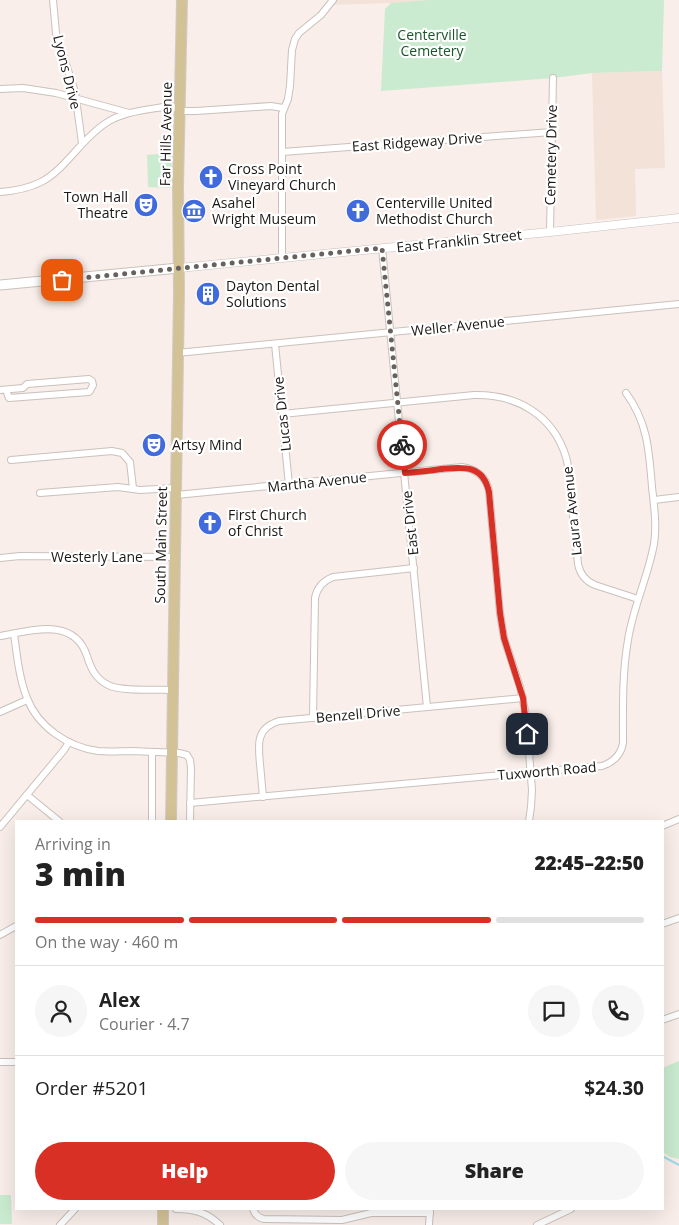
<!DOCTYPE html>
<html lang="en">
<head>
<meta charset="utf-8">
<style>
  body { margin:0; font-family:"Open Sans",sans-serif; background:#f6f6f6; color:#222; height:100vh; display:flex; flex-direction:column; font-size:19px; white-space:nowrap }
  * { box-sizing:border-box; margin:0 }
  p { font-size:16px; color:#767676 }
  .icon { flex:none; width:28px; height:28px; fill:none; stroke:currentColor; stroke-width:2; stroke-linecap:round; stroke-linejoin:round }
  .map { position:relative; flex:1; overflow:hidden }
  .side { position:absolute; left:15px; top:820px; width:649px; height:390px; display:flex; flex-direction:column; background:#fff; border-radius:0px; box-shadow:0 5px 20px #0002 }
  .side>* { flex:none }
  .pin { position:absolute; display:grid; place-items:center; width:42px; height:42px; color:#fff; margin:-21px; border-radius:10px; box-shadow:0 2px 8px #0006 }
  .courier { position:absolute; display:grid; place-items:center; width:50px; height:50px; margin:-25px; border:4px solid #d93025; border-radius:50%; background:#fff; color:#222; box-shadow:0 1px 6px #0007 }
  .headline em { font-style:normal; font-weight:800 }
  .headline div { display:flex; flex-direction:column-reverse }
  .headline { display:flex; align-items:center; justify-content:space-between; height:85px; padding:0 20px }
  h1 { font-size:32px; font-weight:800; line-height:38px }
  .bar { display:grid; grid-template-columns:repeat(4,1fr); gap:8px 5px; align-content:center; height:60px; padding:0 20px }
  .bar i { height:6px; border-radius:4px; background:#e0e0e0 }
  .bar .active { background:#d93025 }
  .bar p { grid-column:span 4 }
  .line { display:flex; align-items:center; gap:12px; padding:0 20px; border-top:1px solid #e0e0e0 }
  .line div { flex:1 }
  .round { display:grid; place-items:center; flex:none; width:52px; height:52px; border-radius:26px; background:#f6f6f6 }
  .cta { display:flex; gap:10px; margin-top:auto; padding:10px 20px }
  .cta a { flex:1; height:58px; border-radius:30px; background:#d93025; color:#fff; font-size:20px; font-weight:800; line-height:58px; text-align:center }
  .cta a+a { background:#f6f6f6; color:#222 }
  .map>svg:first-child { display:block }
  .built { fill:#f3e2d8 }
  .green { fill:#caebcf }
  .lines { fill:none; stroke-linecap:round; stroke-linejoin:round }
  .stream { stroke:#9fdbe9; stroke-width:2 }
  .minor-casing { stroke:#cac1bc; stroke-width:8 }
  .tertiary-casing { stroke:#cac1bc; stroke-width:9 }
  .secondary-casing { stroke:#cac1bc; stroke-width:11 }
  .primary-casing { stroke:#cdcccc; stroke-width:12 }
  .minor { stroke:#fff; stroke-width:6 }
  .tertiary { stroke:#fff; stroke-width:8 }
  .secondary { stroke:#fff; stroke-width:9 }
  .primary { stroke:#d4c297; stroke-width:10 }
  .done { stroke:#68625f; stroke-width:5; stroke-dasharray:0 9 }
  .route { stroke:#d93025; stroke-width:6 }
  .labels { text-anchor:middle; stroke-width:4.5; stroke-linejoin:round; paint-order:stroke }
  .park-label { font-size:14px; fill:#19552a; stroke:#fff }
  .street-label { font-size:14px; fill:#1a1715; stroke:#fff }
  .poi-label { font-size:14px; fill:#1a1715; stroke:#fff; text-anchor:start }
</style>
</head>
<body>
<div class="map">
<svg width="679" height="1225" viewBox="0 0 679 1225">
  <rect width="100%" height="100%" fill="#f9eee9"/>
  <g class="built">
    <polygon points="333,0 433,0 391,3 329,5"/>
    <polygon points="662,71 665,168 635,169 636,216 596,220 592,73"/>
  </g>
  <g class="green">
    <polygon points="429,0 664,0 662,71 592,73 553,78 381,91 385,9 391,3"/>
    <polygon points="166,153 172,153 171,188 148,187 147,155"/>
    <polygon points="679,1061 679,1159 670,1157 663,1152 662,1068"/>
    <polygon points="0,1195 11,1195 12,1224 0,1224"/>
  </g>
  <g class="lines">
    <polyline class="stream" points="662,1156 679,1165"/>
    <g class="minor-casing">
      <g id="minor">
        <polyline points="53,0 56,33 75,92 82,143"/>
        <polyline points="0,89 23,88 56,93 129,113"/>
        <polyline points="282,152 552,132"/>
        <path d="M0 192C14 191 29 188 41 182 66 169 81 139 106 123 124 111 148 110 169 106H172L180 111H196L271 106 283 108"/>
        <polyline points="550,232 553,78"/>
        <polyline points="382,248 427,707"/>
        <polyline points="282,258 282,114 288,99 290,86 292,50 295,39 299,33 321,15 333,0"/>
        <polyline points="275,344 289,485"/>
        <polyline points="177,353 679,304"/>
        <polyline points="0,390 23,388 27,384 89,379 92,381 93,385 90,391 89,392 9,398 6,390"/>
        <path d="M282 414 474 395C517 394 553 415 566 457 570 471 570 485 571 499 574 521 576 543 578 564 580 574 585 581 595 585L638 599"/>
        <polyline points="11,460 112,451 122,453 130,462 133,488"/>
        <polyline points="40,493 118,487 140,490 176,488"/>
        <path d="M176 495 462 467C477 469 486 477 489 491L500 613 504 638 520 687 526 715 532 790 531 807 529 821"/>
        <polyline points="654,500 679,497"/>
        <polyline points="0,558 20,556 175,557"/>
        <path d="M14 634C17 655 19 678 27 698 38 727 68 747 98 751 109 752 121 751 133 751 148 752 164 752 179 753L187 755 190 760 191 768 190 821"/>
        <path d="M0 636C30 631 74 616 87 656 91 669 96 679 108 685 122 692 157 689 173 690"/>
        <polyline points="0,712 27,700"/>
        <path d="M313 718 315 598C317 587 323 581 333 577L414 568"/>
        <polyline points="27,795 59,821"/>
        <path d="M263 797C262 786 261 775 260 764 258 744 256 728 279 721L523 698"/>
        <path d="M190 803 602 766C614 762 621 755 623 743 623 709 622 674 628 640 633 607 648 577 654 544 657 525 654 506 652 487 649 451 648 423 626 393"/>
        <polyline points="152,821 152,752"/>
        <polyline points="662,826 679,819"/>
        <polyline points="0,827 64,750 69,742"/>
        <polyline points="662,924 679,918"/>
        <polyline points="0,935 16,926"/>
        <polyline points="662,1020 679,1014"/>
        <polyline points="0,1062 16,1062"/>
        <path d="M176 1209C194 1209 206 1212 220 1225"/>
        <path d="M253 1209C255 1215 258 1218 264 1219L342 1220 371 1213H430"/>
        <polyline points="60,1225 75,1209"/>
        <polyline points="429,1225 430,1209"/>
        <polyline points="537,1225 571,1209"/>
      </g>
    </g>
    <g class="tertiary-casing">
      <polyline id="tertiary" points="179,268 550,232 679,218"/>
    </g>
    <g class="secondary-casing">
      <polyline id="secondary" points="0,285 179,268"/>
    </g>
    <g class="primary-casing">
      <g id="primary">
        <polyline points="171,821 179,292 178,185 182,0"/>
        <polyline points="163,1225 163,1209"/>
      </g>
    </g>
    <use href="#minor" class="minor"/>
    <use href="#tertiary" class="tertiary"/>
    <use href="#secondary" class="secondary"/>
    <use href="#primary" class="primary"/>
  </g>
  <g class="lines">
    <polyline class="done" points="62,280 382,248 402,445"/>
    <path class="route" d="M402 445 405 473C417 472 429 471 441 469 463 467 483 464 489 492L500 613 504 638 523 698 527 734"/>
  </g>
  <defs>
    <g id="church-disc" transform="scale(1.25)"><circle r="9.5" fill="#416adc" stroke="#fff"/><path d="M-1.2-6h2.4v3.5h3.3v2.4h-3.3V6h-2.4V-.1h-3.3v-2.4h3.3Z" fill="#fff"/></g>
    <g id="theatre-disc" transform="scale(1.25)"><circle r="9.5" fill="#416adc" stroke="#fff"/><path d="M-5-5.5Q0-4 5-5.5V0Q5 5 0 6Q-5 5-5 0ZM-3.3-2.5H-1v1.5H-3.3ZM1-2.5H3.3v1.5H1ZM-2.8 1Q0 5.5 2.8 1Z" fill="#fff"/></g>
    <g id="museum-disc" transform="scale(1.25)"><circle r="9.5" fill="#416adc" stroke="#fff"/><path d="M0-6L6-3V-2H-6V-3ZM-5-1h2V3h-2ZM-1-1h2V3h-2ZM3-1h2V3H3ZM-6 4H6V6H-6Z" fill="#fff"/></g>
    <g id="building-disc" transform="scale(1.25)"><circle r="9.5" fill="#416adc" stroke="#fff"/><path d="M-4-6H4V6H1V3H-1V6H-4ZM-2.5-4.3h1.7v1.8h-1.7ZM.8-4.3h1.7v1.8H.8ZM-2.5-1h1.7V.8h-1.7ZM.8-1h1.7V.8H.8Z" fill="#fff"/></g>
  </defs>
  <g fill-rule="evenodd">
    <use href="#church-disc" x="211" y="177"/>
    <use href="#theatre-disc" x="146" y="205"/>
    <use href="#museum-disc" x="194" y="211"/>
    <use href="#church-disc" x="358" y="211"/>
    <use href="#building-disc" x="208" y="294"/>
    <use href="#theatre-disc" x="154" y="445"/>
    <use href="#church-disc" x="210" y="523"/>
  </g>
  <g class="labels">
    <g class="park-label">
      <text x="432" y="40">Centerville<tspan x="432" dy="16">Cemetery</tspan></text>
    </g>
    <g class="street-label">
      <text transform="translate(67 72) rotate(76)" y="5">Lyons Drive</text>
      <text transform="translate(166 134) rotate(-89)" y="5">Far Hills Avenue</text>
      <text transform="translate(417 142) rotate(-4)" y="5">East Ridgeway Drive</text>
      <text transform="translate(551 155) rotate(-89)" y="5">Cemetery Drive</text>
      <text transform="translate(459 241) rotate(-6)" y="5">East Franklin Street</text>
      <text transform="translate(458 326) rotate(-6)" y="5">Weller Avenue</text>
      <text transform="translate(282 414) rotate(-96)" y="5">Lucas Drive</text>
      <text transform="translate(317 482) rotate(-6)" y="5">Martha Avenue</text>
      <text transform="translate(572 511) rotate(-96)" y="5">Laura Avenue</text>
      <text transform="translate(410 523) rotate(-96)" y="5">East Drive</text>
      <text transform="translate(161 545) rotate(-89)" y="5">South Main Street</text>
      <text x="97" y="562">Westerly Lane</text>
      <text transform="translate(358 714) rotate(-5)" y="5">Benzell Drive</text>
      <text transform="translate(547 771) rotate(-5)" y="5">Tuxworth Road</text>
    </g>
    <g class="poi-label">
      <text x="228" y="174">Cross Point<tspan x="228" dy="16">Vineyard Church</tspan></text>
      <text x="128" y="202" text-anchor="end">Town Hall<tspan x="128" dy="16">Theatre</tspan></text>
      <text x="212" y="208">Asahel<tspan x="212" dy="16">Wright Museum</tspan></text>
      <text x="376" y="208">Centerville United<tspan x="376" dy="16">Methodist Church</tspan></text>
      <text x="226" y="291">Dayton Dental<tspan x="226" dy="16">Solutions</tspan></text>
      <text x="172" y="450">Artsy Mind</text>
      <text x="228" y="520">First Church<tspan x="228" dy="16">of Christ</tspan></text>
    </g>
  </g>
</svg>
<div class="pin" style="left:62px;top:280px;background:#ea580c"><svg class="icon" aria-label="bag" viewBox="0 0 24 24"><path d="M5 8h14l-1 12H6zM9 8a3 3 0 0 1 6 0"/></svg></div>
<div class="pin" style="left:527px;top:734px;background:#1f2937"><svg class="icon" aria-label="home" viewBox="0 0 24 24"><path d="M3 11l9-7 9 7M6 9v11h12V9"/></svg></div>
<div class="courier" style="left:402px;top:445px"><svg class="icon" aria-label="bike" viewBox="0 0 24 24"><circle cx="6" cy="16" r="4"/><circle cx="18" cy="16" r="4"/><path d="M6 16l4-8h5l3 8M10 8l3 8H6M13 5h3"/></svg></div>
<section class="side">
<div class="headline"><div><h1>3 min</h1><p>Arriving in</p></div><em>22:45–22:50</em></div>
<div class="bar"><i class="active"></i><i class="active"></i><i class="active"></i><i></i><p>On the way · 460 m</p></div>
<div class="line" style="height:90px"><a class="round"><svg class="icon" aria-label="person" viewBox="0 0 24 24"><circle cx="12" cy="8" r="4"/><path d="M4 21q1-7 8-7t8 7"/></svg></a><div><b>Alex</b><p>Courier · 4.7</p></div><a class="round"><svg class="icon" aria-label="chat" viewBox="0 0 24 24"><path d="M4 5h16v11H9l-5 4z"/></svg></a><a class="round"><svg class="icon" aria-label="phone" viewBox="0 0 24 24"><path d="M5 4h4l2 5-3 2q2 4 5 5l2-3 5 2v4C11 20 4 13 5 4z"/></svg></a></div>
<div class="line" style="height:65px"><div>Order #5201</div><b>$24.30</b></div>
<div class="cta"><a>Help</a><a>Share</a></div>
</section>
</div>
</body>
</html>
